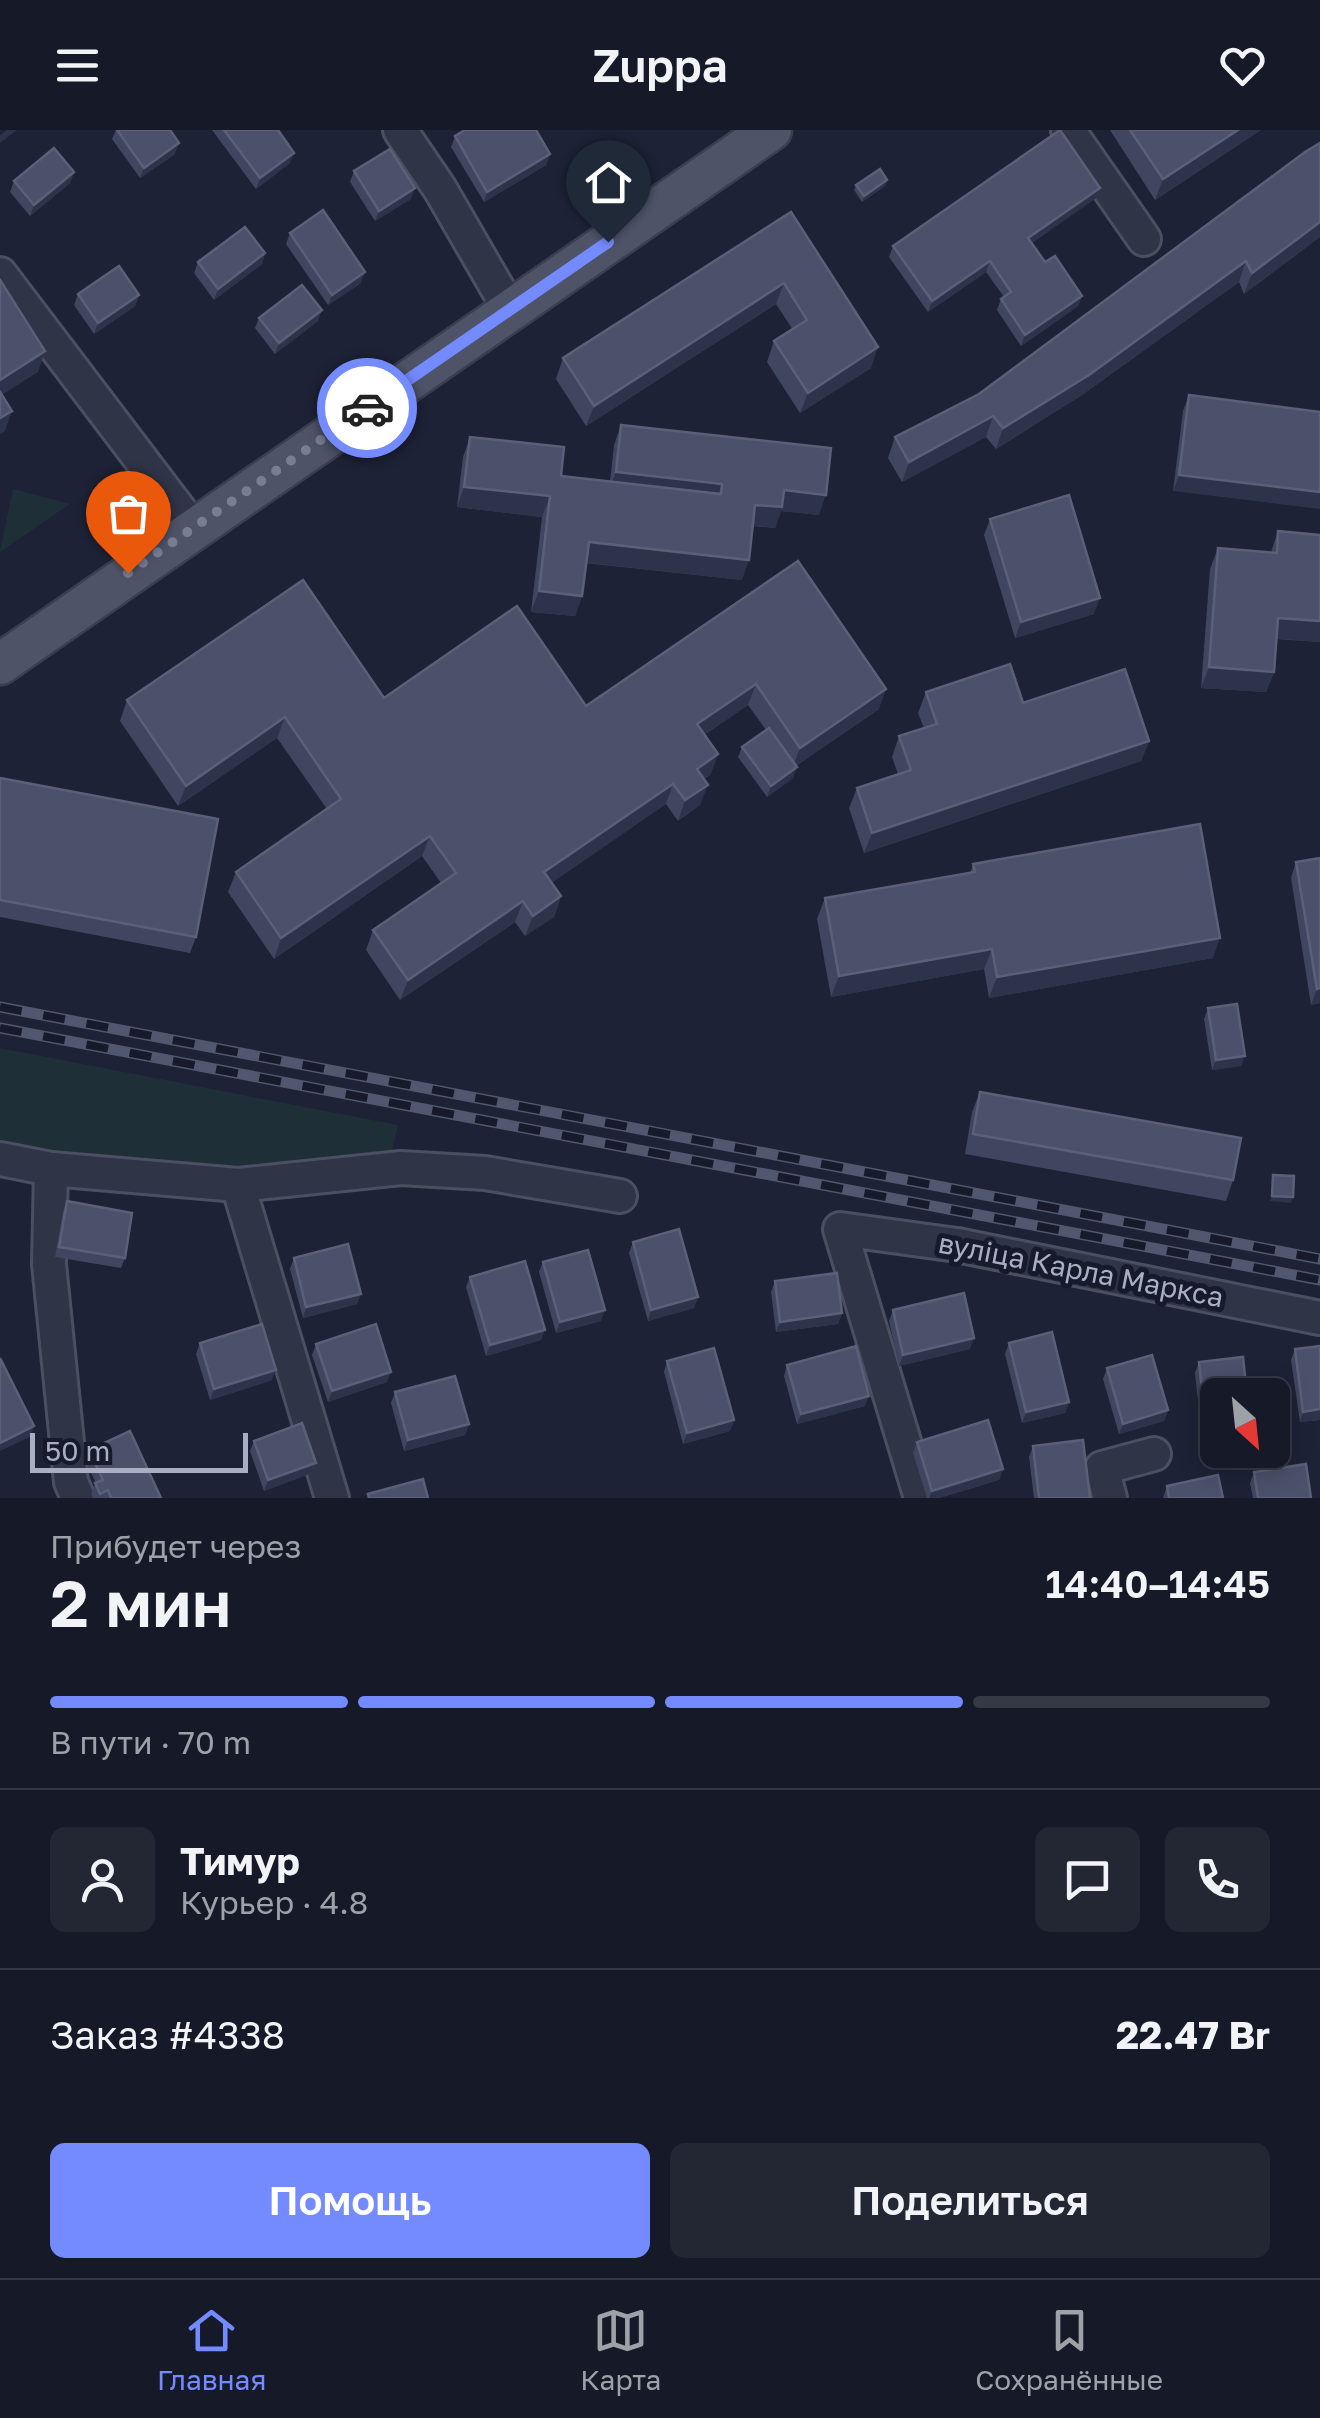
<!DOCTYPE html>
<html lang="ru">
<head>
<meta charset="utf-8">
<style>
  body { margin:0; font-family:"Golos Text",sans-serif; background:#232734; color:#f1f3f6; height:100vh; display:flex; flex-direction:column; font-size:38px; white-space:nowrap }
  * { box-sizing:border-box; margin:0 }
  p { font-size:32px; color:#9ea1a8 }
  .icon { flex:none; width:55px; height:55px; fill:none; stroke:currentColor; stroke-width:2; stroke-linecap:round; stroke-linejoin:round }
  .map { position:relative; height:1368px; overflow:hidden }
  .panel { display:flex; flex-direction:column; background:#161a28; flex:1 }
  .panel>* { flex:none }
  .needle { width:65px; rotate:153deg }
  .fabs { position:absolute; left:1200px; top:1248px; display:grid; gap:20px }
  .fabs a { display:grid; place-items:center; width:90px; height:90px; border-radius:15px; background:#161a28; box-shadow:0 5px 25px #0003,0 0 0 2px #353845; font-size:50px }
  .scale { position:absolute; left:30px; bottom:25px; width:218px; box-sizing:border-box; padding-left:10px; border:5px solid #a9aec4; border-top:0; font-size:28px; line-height:35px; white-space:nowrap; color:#a9aec4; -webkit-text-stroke:8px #161a2b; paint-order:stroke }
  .pin { position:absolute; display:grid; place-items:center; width:85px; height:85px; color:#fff; margin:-102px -42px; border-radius:50% 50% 50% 0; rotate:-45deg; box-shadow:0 0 10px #0007 }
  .pin .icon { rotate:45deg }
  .courier { position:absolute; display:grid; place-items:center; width:100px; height:100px; margin:-50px; border:8px solid #748aff; border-radius:50%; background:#fff; color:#222; box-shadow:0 2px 12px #0007 }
  .headline em { font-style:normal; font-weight:600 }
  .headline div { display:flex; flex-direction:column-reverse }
  .headline { display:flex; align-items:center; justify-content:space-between; height:170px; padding:0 50px }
  h1 { font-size:65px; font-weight:600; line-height:75px }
  .bar { display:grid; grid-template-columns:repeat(4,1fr); gap:15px 10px; align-content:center; height:120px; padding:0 50px }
  .bar i { height:12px; border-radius:8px; background:#353845 }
  .bar .selected { background:#748aff }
  .bar p { grid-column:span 4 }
  .line { display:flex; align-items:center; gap:25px; padding:0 50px; border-top:2px solid #353845 }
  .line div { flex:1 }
  .round { display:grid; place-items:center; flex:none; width:105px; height:105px; border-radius:15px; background:#232734 }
  .action { display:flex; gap:20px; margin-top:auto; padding:20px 50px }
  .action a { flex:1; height:115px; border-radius:15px; background:#748aff; color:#fff; font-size:40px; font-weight:600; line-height:115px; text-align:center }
  .action a+a { background:#232734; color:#f1f3f6 }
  header { display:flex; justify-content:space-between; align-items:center; height:130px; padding:0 50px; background:#161a28; font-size:45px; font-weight:600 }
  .tab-bar { display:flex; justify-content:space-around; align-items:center; height:140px; border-top:2px solid #353845; background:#161a28; font-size:28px; color:#9ea1a8 }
  .tab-bar a { display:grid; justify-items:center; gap:5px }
  .tab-bar .selected { color:#748aff }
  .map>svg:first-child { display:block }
  .green { fill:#1f2f37 }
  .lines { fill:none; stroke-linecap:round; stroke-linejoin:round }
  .minor-casing { stroke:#4b4f62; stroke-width:38 }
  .major-casing { stroke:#393e50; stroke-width:45 }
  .minor { stroke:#303447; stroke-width:32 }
  .major { stroke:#4e5367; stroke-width:40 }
  .rail-casing { stroke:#51576e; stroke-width:11 }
  .rail { stroke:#161a2b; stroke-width:8; stroke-dasharray:22; stroke-linecap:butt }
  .wall { fill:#40465f }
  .shaded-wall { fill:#2d334a }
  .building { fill:#4b516a; stroke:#5a6078; stroke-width:2.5 }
  .done { stroke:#787d92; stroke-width:10; stroke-dasharray:0 18 }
  .route { stroke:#748aff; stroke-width:12 }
  .labels { text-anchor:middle; stroke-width:10; stroke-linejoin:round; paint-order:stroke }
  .street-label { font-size:28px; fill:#a9aec4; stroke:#161a2b }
</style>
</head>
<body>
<header><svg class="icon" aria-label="menu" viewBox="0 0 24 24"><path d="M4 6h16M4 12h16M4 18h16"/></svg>Zuppa<svg class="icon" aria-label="heart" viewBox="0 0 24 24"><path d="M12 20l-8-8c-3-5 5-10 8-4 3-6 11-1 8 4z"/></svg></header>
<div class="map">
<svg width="1320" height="1368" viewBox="0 0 1320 1368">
  <rect width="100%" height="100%" fill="#1d2236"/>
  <g class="green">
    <polygon points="13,359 70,374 0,422 0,421"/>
    <polygon points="0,918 398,995 392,1021 235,1037 61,1021 0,1010"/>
  </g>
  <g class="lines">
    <g class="minor-casing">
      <g id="minor">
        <polyline points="400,0 440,59 510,180"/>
        <polyline points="1068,0 1144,109"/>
        <polyline points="0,144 193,398"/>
        <polyline points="0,1029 51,1039 238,1055 401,1038 485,1043 620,1066"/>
        <polyline points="51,1039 49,1134 71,1352 78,1368"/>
        <polyline points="238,1055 332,1368"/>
        <polyline points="921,1368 840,1099 957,1115 1320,1188"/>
        <polyline points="1110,1368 1102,1338 1154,1324"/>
      </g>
    </g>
    <g class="major-casing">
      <polyline id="major" points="0,534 771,0"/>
    </g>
    <use href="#minor" class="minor"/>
    <use href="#major" class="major"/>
    <g class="rail-casing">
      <g id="rail">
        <polyline points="0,877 1320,1129"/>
        <polyline points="0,898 1320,1150"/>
      </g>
    </g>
    <use href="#rail" class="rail"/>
  </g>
  <g class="wall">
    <polygon points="116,0 170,0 175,24 140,48 112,9"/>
    <polygon points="212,0 278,0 290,33 256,59"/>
    <polygon points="1110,0 1261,0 1155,70"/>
    <polygon points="455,6 550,24 546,35 484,72 451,17"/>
    <polygon points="1320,13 1320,107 1244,164 1239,152 1082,265 996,319 986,307 902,352 888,328 895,307 979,264"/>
    <polygon points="354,41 411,69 375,91 350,52"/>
    <polygon points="74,42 70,53 30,86 10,62 14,51"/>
    <polygon points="887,50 885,56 862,72 854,60 856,55"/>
    <polygon points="1100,58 1096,68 1031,113 1045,132 1082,166 1078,176 1021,216 997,180 1001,169 1004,167 986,142 928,182 889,127 893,116"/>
    <polygon points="791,82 871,238 800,283 767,232 774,211 793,200 776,174 586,296 556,249 563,228"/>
    <polygon points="290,103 361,153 328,175 286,114"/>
    <polygon points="265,123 262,134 214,170 194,143 198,132"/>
    <polygon points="78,164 139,165 135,176 94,204 74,175"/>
    <polygon points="259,188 318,191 275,224 255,198"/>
    <polygon points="1189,265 1320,282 1173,361 1183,281"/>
    <polygon points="621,295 819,385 781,381 775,398 753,396 742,450 586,433 582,466 575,486 531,482 542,387 457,377 463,327 470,307 561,346 610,352 614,315"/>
    <polygon points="990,389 1094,484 1015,508 984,405"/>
    <polygon points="1278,401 1320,405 1320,512 1276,509 1274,542 1266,562 1201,558 1210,439 1218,418 1271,422"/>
    <polygon points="798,431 879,579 796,636 793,648 767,667 738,627 742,617 766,600 748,575 704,605 718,624 710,645 704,649 700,675 678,691 666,674 552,752 561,766 554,787 525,806 515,792 400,870 366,820 373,800 441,753 422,726 274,829 228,762 236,742 327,679 277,608 178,676 120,591 127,570 384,568 586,576"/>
    <polygon points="926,562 1023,573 1149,611 1141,631 864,723 849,678 857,658 898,644 892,627 899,606 924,598 918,583"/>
    <polygon points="0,648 196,807 190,823 0,787"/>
    <polygon points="1320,728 1320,873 1311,875 1291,748 1296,732"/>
    <polygon points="973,734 1213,828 989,868 984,839 831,867 817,789 825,768 970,743"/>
    <polygon points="1208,878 1241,936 1212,940 1204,889"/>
    <polygon points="980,962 1233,1050 1226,1071 965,1024 972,982"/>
    <polygon points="67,1071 125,1128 121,1138 55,1127 63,1082"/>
    <polygon points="633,1112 698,1167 694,1178 648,1191 629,1123"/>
    <polygon points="294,1128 357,1174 303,1188 290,1139"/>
    <polygon points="543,1132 601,1191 556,1203 539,1142"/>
    <polygon points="470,1147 541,1210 486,1226 466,1157"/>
    <polygon points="775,1151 842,1183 838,1194 776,1202 771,1162"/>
    <polygon points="893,1180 970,1219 899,1236 889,1191"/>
    <polygon points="200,1213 272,1250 210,1270 196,1224"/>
    <polygon points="1009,1213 1069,1272 1065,1283 1022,1293 1005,1224"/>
    <polygon points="316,1214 387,1252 328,1272 312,1225"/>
    <polygon points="1320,1216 1320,1290 1300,1292 1291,1230 1295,1219"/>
    <polygon points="667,1231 734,1290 730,1301 683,1314 664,1242"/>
    <polygon points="1199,1232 1218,1265 1218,1296 1201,1298 1195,1243"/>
    <polygon points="787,1235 865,1276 797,1294 784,1246"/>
    <polygon points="1107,1238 1168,1280 1164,1291 1119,1304 1103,1249"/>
    <polygon points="395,1262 469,1294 465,1305 404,1321 391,1273"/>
    <polygon points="254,1311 316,1333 312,1343 264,1361 250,1321"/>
    <polygon points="917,1312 1003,1339 999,1350 939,1368 927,1368 913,1323"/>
    <polygon points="1033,1316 1090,1368 1034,1368 1029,1327"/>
    <polygon points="89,1320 161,1368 93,1368 91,1364 96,1353 85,1331"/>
    <polygon points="1254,1342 1311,1368 1253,1368 1250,1353"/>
    <polygon points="1167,1356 1223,1368 1163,1368"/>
  </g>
  <g class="shaded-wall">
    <polygon points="7,0 17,0 0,13 0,5"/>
    <polygon points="1238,0 1261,0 1155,70 1163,49"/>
    <polygon points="179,13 175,24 140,48 144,38"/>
    <polygon points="294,23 290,33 256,59 260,48"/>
    <polygon points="550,24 546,35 484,72 487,62"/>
    <polygon points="74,42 70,53 30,86 34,75"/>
    <polygon points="887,50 885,56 862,72 864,66"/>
    <polygon points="415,58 411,69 375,91 379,81"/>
    <polygon points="1100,58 1096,68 1024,119 1028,108"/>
    <polygon points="1320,92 1320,107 1244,164 1252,143"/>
    <polygon points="265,123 262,134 214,170 218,159"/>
    <polygon points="990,131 986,142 928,182 932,171"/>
    <polygon points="1246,131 1239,152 1082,265 996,319 1003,298"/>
    <polygon points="365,142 361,153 328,175 332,165"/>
    <polygon points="784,153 776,174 586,296 594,276"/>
    <polygon points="139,165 135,176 94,204 98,193"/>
    <polygon points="1082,166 1078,176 1021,216 1025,205"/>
    <polygon points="322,180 318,191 275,224 279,213"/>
    <polygon points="878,217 871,238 800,283 808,263"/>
    <polygon points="45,221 38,242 0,266 0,250"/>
    <polygon points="12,281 5,301 0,304 0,288"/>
    <polygon points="993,286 986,307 902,352 909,332"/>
    <polygon points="616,342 722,354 715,374 608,362"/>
    <polygon points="1179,345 1320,362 1320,379 1173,361"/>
    <polygon points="464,357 550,366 542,387 457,377"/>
    <polygon points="784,360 826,365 819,385 781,381 775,398 748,395 755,375"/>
    <polygon points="589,412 749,430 742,450 581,432"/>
    <polygon points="539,461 582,466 575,486 531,482"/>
    <polygon points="1100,468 1094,484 1015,508 1021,492"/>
    <polygon points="1278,488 1320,491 1320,512 1270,508"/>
    <polygon points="1209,537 1274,542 1266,562 1201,558"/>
    <polygon points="756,554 748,575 690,615 697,594"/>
    <polygon points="886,559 879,579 792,639 800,618"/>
    <polygon points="285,587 277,608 178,676 186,656"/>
    <polygon points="1149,611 1141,631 864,723 872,703"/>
    <polygon points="718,624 710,645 689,659 697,639"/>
    <polygon points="797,637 793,648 767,667 771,656"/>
    <polygon points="673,654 666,674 537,763 544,742"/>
    <polygon points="708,655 700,675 678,691 685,670"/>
    <polygon points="430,706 422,726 274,829 281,808"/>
    <polygon points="561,766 554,787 525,806 533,786"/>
    <polygon points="523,771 515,792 400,870 408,850"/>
    <polygon points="1220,808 1213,828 989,868 997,847"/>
    <polygon points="992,819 984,839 831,867 839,846"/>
    <polygon points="1320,858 1320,873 1311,875 1317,859"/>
    <polygon points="1245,926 1241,936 1212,940 1216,930"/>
    <polygon points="1272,1066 1293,1067 1291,1073 1270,1071"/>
    <polygon points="361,1164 357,1174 303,1188 306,1177"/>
    <polygon points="698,1167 694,1178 648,1191 651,1180"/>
    <polygon points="605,1180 601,1191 556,1203 560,1192"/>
    <polygon points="842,1183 838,1194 776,1202 780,1192"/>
    <polygon points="545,1200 541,1210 486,1226 490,1215"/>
    <polygon points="974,1208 970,1219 899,1236 903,1225"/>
    <polygon points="276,1240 272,1250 210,1270 214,1259"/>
    <polygon points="391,1242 387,1252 328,1272 332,1261"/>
    <polygon points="869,1266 865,1276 797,1294 801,1284"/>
    <polygon points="1069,1272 1065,1283 1022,1293 1026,1282"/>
    <polygon points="1320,1279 1320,1290 1300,1292 1303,1282"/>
    <polygon points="1168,1280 1164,1291 1119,1304 1123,1294"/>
    <polygon points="1218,1286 1218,1296 1201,1298 1205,1287"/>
    <polygon points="734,1290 730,1301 683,1314 687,1303"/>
    <polygon points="469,1294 465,1305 404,1321 408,1310"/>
    <polygon points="34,1296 30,1307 0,1321 0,1313"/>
    <polygon points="316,1333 312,1343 264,1361 268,1350"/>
    <polygon points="1003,1339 999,1350 939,1368 929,1368 932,1361"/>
  </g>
  <g class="building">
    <polygon points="117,0 170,0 179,13 144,38"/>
    <polygon points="224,0 278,0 294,23 260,48"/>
    <polygon points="465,0 536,0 550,24 487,62 455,6"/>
    <polygon points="1060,0 1100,58 1028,108 1045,132 1055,126 1082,166 1025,205 1001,169 1011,162 990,131 932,171 893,116"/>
    <polygon points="1130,0 1238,0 1163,49"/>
    <polygon points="1320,13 1320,92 1252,143 1246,131 1089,245 1003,298 993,286 909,332 895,307 979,264 1305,22"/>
    <polygon points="54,18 74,42 34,75 14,51"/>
    <polygon points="390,19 415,58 379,81 354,41"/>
    <polygon points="880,39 887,50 864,66 856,55"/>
    <polygon points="323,80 365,142 332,165 290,103"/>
    <polygon points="791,82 878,217 808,263 774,211 807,190 784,153 594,276 563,228"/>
    <polygon points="245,97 265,123 218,159 198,132"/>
    <polygon points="119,136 139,165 98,193 78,164"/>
    <polygon points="0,150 45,221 0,250"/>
    <polygon points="302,155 322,180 279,213 259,188"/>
    <polygon points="0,262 12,281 0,288"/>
    <polygon points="1189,265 1320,282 1320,362 1179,345"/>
    <polygon points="621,295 831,318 826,365 784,360 782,377 755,375 749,430 589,412 582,466 539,461 550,366 464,357 470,307 564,317 561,346 721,364 722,354 616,342"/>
    <polygon points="1069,365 1100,468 1021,492 990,389"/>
    <polygon points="1278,401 1320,405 1320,491 1278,488 1274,542 1209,537 1218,418 1277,423"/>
    <polygon points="798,431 886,559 800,618 756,554 697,594 718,624 697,639 708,655 685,670 673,654 544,742 561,766 533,786 523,771 408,850 373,800 456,743 430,706 281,808 236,742 341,669 285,587 186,656 127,570 303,450 384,568 517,476 586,576"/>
    <polygon points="1010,534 1023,573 1125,539 1149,611 872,703 857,658 911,640 899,606 937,594 926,562"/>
    <polygon points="769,598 797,637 771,656 742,617"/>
    <polygon points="0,648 218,689 196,807 0,770"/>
    <polygon points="1200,694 1220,808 997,847 992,819 839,846 825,768 975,742 973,734"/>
    <polygon points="1320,728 1320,858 1317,859 1296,732"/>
    <polygon points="1237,874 1245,926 1216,930 1208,878"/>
    <polygon points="980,962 1241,1008 1233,1050 973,1004"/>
    <polygon points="1273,1045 1294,1046 1293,1067 1272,1066"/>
    <polygon points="67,1071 132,1083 125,1128 59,1117"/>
    <polygon points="679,1099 698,1167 651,1180 633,1112"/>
    <polygon points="348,1114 361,1164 306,1177 294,1128"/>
    <polygon points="588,1120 605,1180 560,1192 543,1132"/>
    <polygon points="525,1131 545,1200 490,1215 470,1147"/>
    <polygon points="837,1143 842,1183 780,1192 775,1151"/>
    <polygon points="964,1163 974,1208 903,1225 893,1180"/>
    <polygon points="262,1194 276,1240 214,1259 200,1213"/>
    <polygon points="376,1194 391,1242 332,1261 316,1214"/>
    <polygon points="1052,1202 1069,1272 1026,1282 1009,1213"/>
    <polygon points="856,1216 869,1266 801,1284 787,1235"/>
    <polygon points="1320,1216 1320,1279 1303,1282 1295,1219"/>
    <polygon points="714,1218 734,1290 687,1303 667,1231"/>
    <polygon points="1152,1225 1168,1280 1123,1294 1107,1238"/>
    <polygon points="1243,1227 1247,1265 1218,1265 1218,1286 1205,1287 1199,1232"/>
    <polygon points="0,1228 34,1296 0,1313"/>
    <polygon points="455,1246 469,1294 408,1310 395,1262"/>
    <polygon points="988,1290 1003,1339 932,1361 917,1312"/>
    <polygon points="302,1293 316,1333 268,1350 254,1311"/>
    <polygon points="130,1301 161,1368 111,1368 108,1360 100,1364 95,1353 103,1350 89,1320"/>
    <polygon points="1083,1310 1090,1368 1039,1368 1033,1316"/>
    <polygon points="1306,1334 1311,1368 1258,1368 1254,1342"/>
    <polygon points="1218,1345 1223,1368 1169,1368 1167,1356"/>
    <polygon points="423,1349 428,1368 369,1368 368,1364"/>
  </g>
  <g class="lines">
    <polyline class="done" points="128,443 367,278"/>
    <polyline class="route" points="367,278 608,112"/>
  </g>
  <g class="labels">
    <g class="street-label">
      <text transform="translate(1081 1140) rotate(11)" y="10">вуліца Карла Маркса</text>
    </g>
  </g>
</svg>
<div class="fabs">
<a><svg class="needle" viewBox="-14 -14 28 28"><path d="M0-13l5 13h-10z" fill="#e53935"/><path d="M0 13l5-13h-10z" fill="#9ea1a8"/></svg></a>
</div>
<div class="scale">50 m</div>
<div class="pin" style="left:128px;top:443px;background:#ea580c"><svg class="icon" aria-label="bag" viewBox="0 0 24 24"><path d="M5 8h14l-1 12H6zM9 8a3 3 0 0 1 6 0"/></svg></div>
<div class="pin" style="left:608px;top:112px;background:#1f2937"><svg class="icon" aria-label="home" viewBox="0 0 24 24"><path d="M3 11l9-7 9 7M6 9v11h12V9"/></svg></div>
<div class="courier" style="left:367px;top:278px"><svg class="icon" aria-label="car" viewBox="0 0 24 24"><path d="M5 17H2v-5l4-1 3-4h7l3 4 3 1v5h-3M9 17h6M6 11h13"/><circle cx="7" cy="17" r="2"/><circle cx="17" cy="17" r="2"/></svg></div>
</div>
<section class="panel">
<div class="headline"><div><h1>2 мин</h1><p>Прибудет через</p></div><em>14:40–14:45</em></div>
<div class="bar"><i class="selected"></i><i class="selected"></i><i class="selected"></i><i></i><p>В пути · 70 m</p></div>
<div class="line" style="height:180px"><a class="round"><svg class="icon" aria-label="person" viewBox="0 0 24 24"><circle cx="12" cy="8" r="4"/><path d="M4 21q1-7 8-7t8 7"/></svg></a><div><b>Тимур</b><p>Курьер · 4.8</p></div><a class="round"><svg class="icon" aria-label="chat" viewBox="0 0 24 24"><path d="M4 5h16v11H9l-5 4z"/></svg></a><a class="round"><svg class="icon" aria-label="phone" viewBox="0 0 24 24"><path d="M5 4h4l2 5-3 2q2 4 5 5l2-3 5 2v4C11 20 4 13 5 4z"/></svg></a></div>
<div class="line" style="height:130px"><div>Заказ #4338</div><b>22.47 Br</b></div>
<div class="action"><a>Помощь</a><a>Поделиться</a></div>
</section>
<nav class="tab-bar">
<a class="selected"><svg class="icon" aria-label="home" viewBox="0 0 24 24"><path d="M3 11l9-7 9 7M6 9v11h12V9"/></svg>Главная</a>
<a><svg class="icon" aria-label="map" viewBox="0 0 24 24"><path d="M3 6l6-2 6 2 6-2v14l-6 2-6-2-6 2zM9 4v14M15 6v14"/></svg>Карта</a>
<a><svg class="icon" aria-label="saved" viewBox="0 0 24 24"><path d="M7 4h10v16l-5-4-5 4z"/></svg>Сохранённые</a>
</nav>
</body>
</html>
